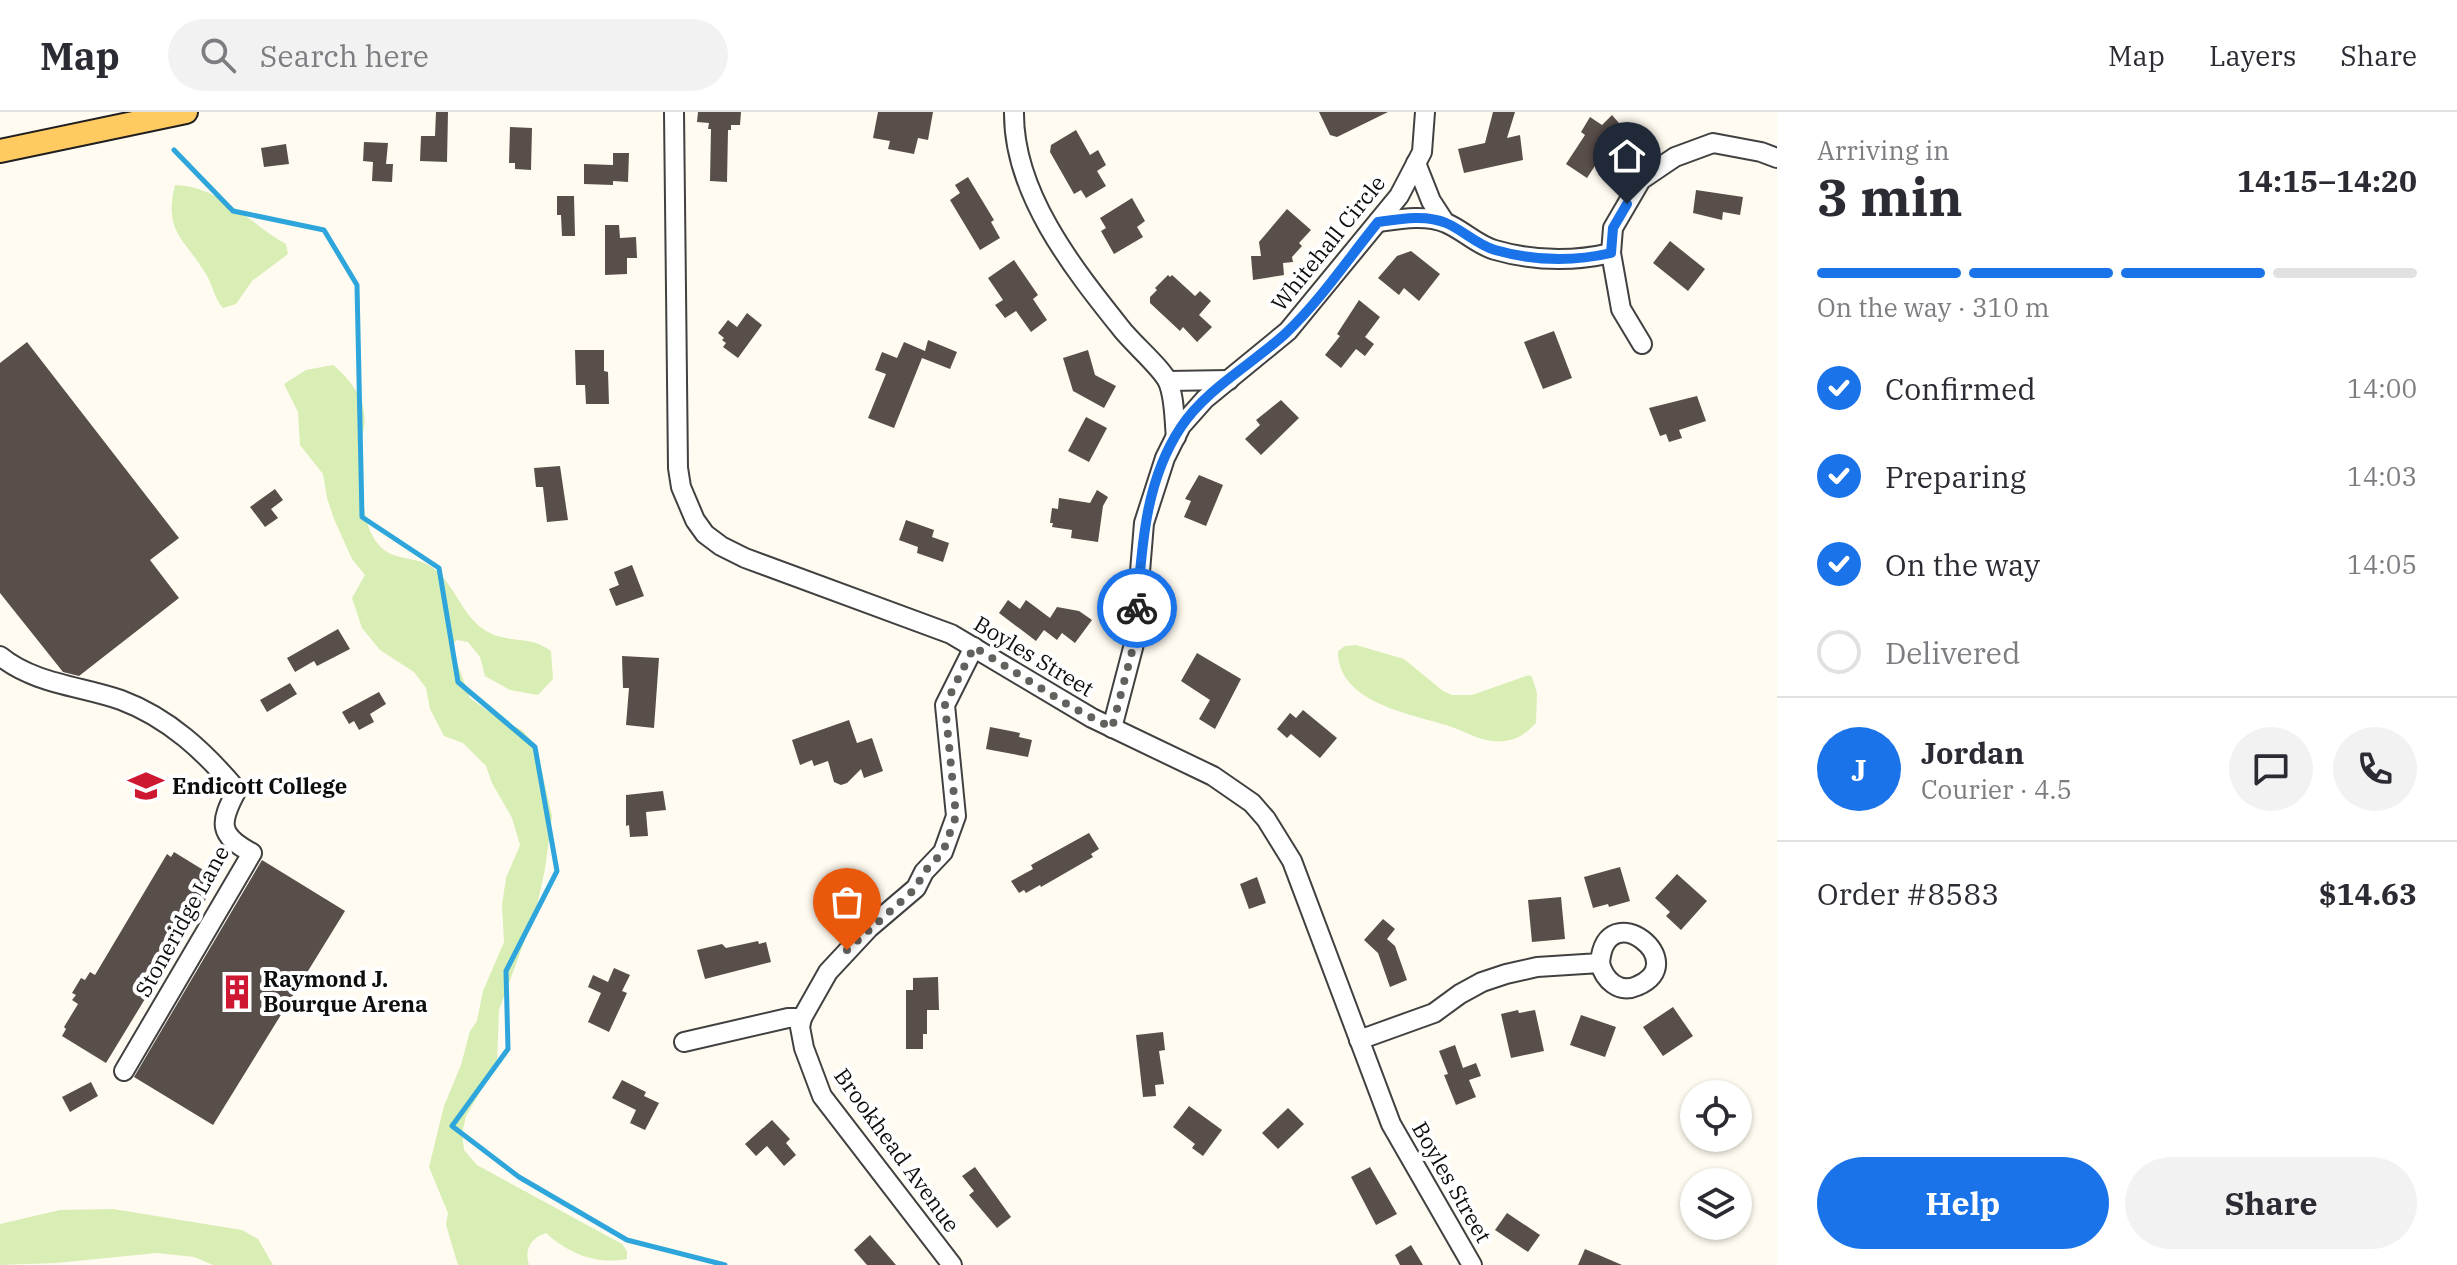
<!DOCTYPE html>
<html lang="en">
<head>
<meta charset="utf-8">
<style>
  body { margin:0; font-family:"IBM Plex Serif",serif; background:#f2f2f3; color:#2b2b33; height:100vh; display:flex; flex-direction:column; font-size:30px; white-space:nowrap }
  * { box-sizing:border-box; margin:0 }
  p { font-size:26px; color:#7c7c81 }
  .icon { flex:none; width:44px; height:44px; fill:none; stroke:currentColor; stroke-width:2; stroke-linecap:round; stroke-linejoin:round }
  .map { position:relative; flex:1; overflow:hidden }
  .drawer { display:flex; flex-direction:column; background:#fff; width:680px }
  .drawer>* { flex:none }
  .tools { position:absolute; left:1680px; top:968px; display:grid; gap:16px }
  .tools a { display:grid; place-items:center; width:72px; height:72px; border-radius:50%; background:#fff; box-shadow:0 2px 6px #0004; font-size:40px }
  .pin { position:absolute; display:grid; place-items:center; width:68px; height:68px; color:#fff; margin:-82px -34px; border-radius:50% 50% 50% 0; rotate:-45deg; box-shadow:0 0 8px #0007 }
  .pin .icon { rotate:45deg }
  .courier { position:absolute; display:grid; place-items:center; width:80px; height:80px; margin:-40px; border:6px solid #1a73e8; border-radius:50%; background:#fff; color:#222; box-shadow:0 2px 10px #0007 }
  .headline em { font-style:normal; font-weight:700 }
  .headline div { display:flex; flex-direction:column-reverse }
  .headline { display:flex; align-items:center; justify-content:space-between; height:136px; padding:0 40px }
  h1 { font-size:52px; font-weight:700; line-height:60px }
  .bar { display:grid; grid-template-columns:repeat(4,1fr); gap:12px 8px; align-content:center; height:96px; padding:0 40px }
  .bar i { height:10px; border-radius:6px; background:#e1e1e2 }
  .bar .selected { background:#1a73e8 }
  .bar p { grid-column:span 4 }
  .line { display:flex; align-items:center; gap:20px; padding:0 40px; border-top:2px solid #e1e1e2 }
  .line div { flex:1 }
  .round { display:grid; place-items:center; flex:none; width:84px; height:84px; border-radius:42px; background:#f2f2f3 }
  ol { padding:0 40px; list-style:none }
  li { display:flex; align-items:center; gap:24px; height:88px }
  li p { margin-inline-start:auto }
  li .icon { padding:8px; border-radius:50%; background:#1a73e8; color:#fff; stroke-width:4 }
  li:last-child { color:#7c7c81 }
  li i { width:44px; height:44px; border:4px solid #e1e1e2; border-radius:50% }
  .action { display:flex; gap:16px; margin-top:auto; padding:16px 40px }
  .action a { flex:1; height:92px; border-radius:48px; background:#1a73e8; color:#fff; font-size:32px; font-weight:700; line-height:92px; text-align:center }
  .action a+a { background:#f2f2f3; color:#2b2b33 }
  header { display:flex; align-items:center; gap:48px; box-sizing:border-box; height:112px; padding:0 40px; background:#fff; border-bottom:2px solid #e1e1e2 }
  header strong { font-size:38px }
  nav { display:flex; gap:44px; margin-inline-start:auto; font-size:28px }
  .search { width:560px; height:72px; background:#f2f2f3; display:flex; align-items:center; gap:20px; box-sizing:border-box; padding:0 28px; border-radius:44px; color:#7c7c81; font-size:30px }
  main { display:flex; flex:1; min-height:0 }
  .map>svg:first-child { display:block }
  .green { fill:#d8eeb5 }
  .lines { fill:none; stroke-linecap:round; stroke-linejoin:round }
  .stream { stroke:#2ea6db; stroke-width:5 }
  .building { fill:#584e4a }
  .minor-casing { stroke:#414141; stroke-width:22 }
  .major-casing { stroke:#1f1f1f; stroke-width:26 }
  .minor { stroke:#fff; stroke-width:18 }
  .major { stroke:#ffca60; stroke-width:22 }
  .done { stroke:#62615d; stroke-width:8; stroke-dasharray:0 14.4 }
  .route { stroke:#1a73e8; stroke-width:10 }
  .labels { text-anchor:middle; stroke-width:8; stroke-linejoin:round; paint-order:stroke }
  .street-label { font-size:22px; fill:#0e0e0e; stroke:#fff }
  .poi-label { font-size:22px; font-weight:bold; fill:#0e0e0e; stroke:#fff; text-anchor:start }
</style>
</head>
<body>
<header>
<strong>Map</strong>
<div class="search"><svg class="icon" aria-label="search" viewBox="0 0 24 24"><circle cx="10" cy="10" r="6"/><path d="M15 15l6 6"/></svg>Search here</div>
<nav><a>Map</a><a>Layers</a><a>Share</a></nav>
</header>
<main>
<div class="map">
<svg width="1777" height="1153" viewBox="0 0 1777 1153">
  <rect width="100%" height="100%" fill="#fffbf0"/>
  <g class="green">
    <path d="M175 73C222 75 248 111 286 132L288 142 252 169 236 192 223 196C214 186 213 174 206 162 185 127 163 120 175 73Z"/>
    <path d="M333 253C351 268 368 289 364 315 363 323 358 331 358 339 358 345 363 350 363 356 363 381 361 411 378 432 392 450 416 443 433 456 456 473 462 506 488 520 510 532 530 523 551 539L553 567 538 583 510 578 485 564 480 545 468 530 457 528 451 534 470 586 500 608 522 618 531 628 538 642 552 704 545 757 536 798 499 898 497 951 466 1004 462 1021 464 1038 477 1053 622 1132 627 1139V1147C596 1153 568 1141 546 1121 531 1126 524 1137 529 1153H458L446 1113 448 1101 429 1055 444 994 461 953 470 919 477 909 483 879 504 830 502 793 506 766 520 733 512 706 492 671 486 654 463 631 444 624 430 597 426 576 414 560 380 538 362 516 352 486 365 463 352 447 334 407 327 386 323 362 300 333 298 300 284 272 306 258Z"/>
    <path d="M1356 533 1404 547 1443 579 1452 583H1472L1529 563 1532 565 1537 581 1536 611C1526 621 1520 627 1505 629 1484 632 1465 619 1446 613 1410 602 1337 590 1338 539L1345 534Z"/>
    <polygon points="113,1097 242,1118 258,1127 273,1153 213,1153 194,1145 157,1141 56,1151 0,1153 0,1112 60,1098"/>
  </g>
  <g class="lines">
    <polyline class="stream" points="174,38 233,99 324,118 357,173 362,405 439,456 458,570 535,635 557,759 506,859 508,937 452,1014 519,1065 627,1128 725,1153"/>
  </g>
  <g class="building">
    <polygon points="436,0 448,0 447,50 420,49 421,24 435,24"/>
    <polygon points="698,0 741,0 740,13 731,13 731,18 728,18 727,70 710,69 711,17 708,17 709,11 697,10"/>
    <polygon points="878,0 933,0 928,28 918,26 914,42 888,37 890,29 873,26"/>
    <polygon points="1319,0 1388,0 1337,25 1330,23"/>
    <polygon points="1493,0 1515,0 1507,26 1520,23 1523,48 1464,61 1458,37 1485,31"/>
    <polygon points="1612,3 1625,18 1606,37 1587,66 1566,52 1585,23 1581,20 1590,5 1602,13"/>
    <polygon points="510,15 532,16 531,58 515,57 515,51 509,51"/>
    <polygon points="1076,18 1090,43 1098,38 1106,53 1097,59 1106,74 1086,86 1081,78 1074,82 1050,40 1051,33"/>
    <polygon points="364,30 388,31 386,52 393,52 392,70 372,69 373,50 363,49"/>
    <polygon points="286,32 289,52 264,55 261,36"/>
    <polygon points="613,41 629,41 628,70 613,69 613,73 584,72 584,52 613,53"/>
    <polygon points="968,65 994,108 991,110 1000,126 980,138 950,88 960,81 955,73"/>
    <polygon points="1696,78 1743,85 1740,103 1723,100 1722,108 1693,101"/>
    <polygon points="557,84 574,84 575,124 562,124 561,103 557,103"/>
    <polygon points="1132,86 1145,109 1137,115 1143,125 1114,142 1101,119 1106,116 1100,106"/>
    <polygon points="1287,97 1311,118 1299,131 1302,134 1292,145 1293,150 1283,151 1284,163 1253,168 1251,144 1261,144 1259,130"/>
    <polygon points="605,113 619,113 620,126 636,125 637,146 627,146 627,162 605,163"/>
    <polygon points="1670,129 1705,157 1688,179 1653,151"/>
    <polygon points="1411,139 1440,162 1419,189 1404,176 1399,183 1378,166 1397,144"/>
    <polygon points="1014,148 1038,183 1033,187 1047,208 1031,220 1016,199 1005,206 995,193 1003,188 988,166"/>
    <polygon points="1168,163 1170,165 1172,163 1195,184 1200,179 1211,189 1199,203 1212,215 1197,230 1183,215 1180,219 1150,191 1150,185 1157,178 1155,176"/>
    <polygon points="1359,188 1380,205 1365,225 1374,232 1365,244 1356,237 1341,256 1325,243 1340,224 1337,222"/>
    <polygon points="747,201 762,213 738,246 723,235 726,231 722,228 724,226 718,221 728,208 737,215"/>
    <polygon points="1554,219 1572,266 1543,277 1524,230"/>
    <polygon points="928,228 957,240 950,257 922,246 894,316 868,306 886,262 875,258 882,240 897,246 904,230 925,239"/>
    <polygon points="27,230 179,426 150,448 179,486 79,564 63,560 0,481 0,251"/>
    <polygon points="575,238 604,238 604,259 608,260 609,292 586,292 585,273 576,273"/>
    <polygon points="1088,238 1095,263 1116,274 1104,296 1073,279 1063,246"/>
    <polygon points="1697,284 1706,309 1679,318 1682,326 1669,330 1666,322 1660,324 1649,296"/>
    <polygon points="1281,288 1299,306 1261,343 1245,327 1260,313 1256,308"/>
    <polygon points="1086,305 1107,316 1089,350 1068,339"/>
    <polygon points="560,354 568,408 547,410 543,375 536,375 534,356"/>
    <polygon points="1199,363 1223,373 1206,414 1184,405 1191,389 1185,387"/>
    <polygon points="275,377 283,388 271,397 278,406 265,415 250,395"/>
    <polygon points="1097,378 1108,385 1103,394 1098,430 1071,426 1072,418 1052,415 1053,411 1050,411 1052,396 1058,397 1059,386 1090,391"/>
    <polygon points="906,408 934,418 932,425 949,431 943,450 917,441 918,435 899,428"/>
    <polygon points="632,453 644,484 616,494 609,477 619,473 614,460"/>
    <polygon points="1008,488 1020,497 1026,488 1050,506 1057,495 1079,499 1092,508 1075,531 1062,521 1057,528 1044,518 1036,529 999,501"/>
    <polygon points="338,517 350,537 317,554 314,549 295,560 287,546"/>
    <polygon points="1197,541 1241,567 1215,617 1199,607 1210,588 1181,569"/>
    <polygon points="622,544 659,546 654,616 626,613 629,576 623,576"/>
    <polygon points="290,571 297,582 267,600 260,588"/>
    <polygon points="379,580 386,592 370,602 374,610 359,618 354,609 349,612 342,600"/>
    <polygon points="1303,598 1337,626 1320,646 1291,622 1287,626 1277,617 1290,601 1296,606"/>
    <polygon points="849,608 857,631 872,626 883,659 864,666 861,657 847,671 841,673 834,670 828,649 814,654 812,648 800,653 792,628"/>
    <polygon points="990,615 1020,621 1019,625 1032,628 1028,645 986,637"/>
    <polygon points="663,679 666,698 646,700 648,724 630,725 629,713 626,714 626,683"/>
    <polygon points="1089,721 1099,737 1091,742 1093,745 1041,775 1040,773 1026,781 1024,778 1019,781 1011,769 1033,757 1031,753"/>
    <polygon points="174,740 218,767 106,951 62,924 66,917 64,915 78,892 72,888 76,883 72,881 81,866 85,868 90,860 95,863 167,742 171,745"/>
    <polygon points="262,748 345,799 213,1013 134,965"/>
    <polygon points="1620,755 1630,789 1609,795 1608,792 1593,796 1584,765"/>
    <polygon points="1677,762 1707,789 1681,818 1666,804 1670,800 1655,786"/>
    <polygon points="1257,765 1266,791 1249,797 1240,772"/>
    <polygon points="1561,785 1565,827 1532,830 1528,788"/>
    <polygon points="1383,807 1395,817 1387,827 1395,834 1407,868 1390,875 1378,841 1364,828"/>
    <polygon points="758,829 759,832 766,830 771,850 705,867 697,838 722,832 726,836"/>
    <polygon points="614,856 630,863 622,879 627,881 609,920 588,910 601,881 588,875 593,863 608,870"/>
    <polygon points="938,865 939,898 927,898 927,922 923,922 923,937 906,937 906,878 913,878 913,866"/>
    <polygon points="1673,895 1693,924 1663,944 1643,915"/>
    <polygon points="1518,898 1519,901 1535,898 1544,939 1511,946 1501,902"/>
    <polygon points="1581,903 1616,915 1605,945 1570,933"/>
    <polygon points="1163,920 1165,938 1159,939 1164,972 1155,973 1156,984 1143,985 1136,923"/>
    <polygon points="1455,933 1463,956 1476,951 1481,964 1469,968 1476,985 1456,993 1444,963 1448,962 1439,939"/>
    <polygon points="622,968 646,980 644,984 659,991 645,1018 630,1011 636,998 612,986"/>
    <polygon points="91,970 98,984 70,1000 62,985"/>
    <polygon points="1189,994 1222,1018 1203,1044 1192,1036 1195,1032 1173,1015"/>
    <polygon points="1288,996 1304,1012 1278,1037 1262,1021"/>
    <polygon points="772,1008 790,1027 786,1031 796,1043 784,1054 767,1034 756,1044 745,1032"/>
    <polygon points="975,1055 1011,1105 997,1116 969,1083 974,1079 962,1064"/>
    <polygon points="1370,1055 1397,1102 1376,1113 1351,1065"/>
    <polygon points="1507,1101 1540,1123 1528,1140 1495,1118"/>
    <polygon points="870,1123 896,1153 867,1153 854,1138"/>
    <polygon points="1411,1133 1423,1153 1400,1153 1395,1143"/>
    <polygon points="1585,1137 1622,1153 1578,1153"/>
  </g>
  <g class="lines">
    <g class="minor-casing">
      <g id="minor">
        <polyline points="674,0 678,356 681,375 695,408 705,422 721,434 745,446 951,522 1092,606 1213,664 1252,691 1266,707 1292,749 1391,1012 1472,1153"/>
        <path d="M1014 0C1013 80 1072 155 1120 215 1131 230 1162 256 1168 270 1175 286 1174 308 1176 325"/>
        <polyline points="1416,51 1431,89 1444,109"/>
        <path d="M1378 110C1399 107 1426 102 1446 111 1463 118 1477 133 1495 138 1533 149 1572 150 1611 141"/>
        <polyline points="1642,232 1621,197 1611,141 1613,116 1641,68 1675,45 1713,31 1761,40 1777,46"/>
        <polyline points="1168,269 1229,268"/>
        <path d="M0 544C34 572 81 574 121 588 169 606 205 640 237 678 219 711 218 723 252 741L124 959"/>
        <polyline points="1112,616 1134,532 1144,411 1165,346 1181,314 1205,287 1288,219 1399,84 1422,40 1425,0"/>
        <path d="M1359 928 1434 901 1460 882 1482 870 1506 862 1537 855 1600 851C1604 868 1619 882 1637 874 1694 851 1606 781 1600 851"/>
        <polyline points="684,930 788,906 802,906"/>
        <polyline points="952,1153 822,984 804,936 800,915 802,906 828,860 869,816 916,776 924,760 943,740 956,704 945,593 974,535"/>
      </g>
    </g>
    <g class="major-casing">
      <polyline id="major" points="0,39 186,0"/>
    </g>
    <use href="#minor" class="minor"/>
    <use href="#major" class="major"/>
  </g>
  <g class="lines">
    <polyline class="done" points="847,838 916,776 924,760 943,740 956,704 945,593 974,535 1070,594 1112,616 1134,532 1137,496"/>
    <path class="route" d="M1137 496C1142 434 1145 369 1181 315 1206 277 1251 253 1285 222 1320 189 1348 147 1378 110 1399 107 1426 102 1446 111 1463 118 1477 133 1495 138 1534 149 1572 150 1611 141L1613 116 1627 92"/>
  </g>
  <defs>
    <g id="university-bare" transform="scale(2.76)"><path d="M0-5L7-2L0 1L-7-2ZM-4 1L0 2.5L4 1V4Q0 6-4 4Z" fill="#ce1730" stroke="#fff" stroke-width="2.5" paint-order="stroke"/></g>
    <g id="building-bare" transform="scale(2.76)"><path d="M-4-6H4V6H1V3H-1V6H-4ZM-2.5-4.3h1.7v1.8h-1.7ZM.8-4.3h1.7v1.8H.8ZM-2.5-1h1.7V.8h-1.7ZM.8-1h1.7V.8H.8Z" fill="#ce1730" stroke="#fff" stroke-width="2.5" paint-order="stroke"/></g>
  </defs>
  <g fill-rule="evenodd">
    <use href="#university-bare" x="146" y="674"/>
    <use href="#building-bare" x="237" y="880"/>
  </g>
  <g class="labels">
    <g class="street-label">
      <text transform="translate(1328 131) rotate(-51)" y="8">Whitehall Circle</text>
      <text transform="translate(1034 544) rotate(31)" y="8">Boyles Street</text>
      <text transform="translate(182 809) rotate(-61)" y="8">Stoneridge Lane</text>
      <text transform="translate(897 1038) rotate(54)" y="8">Brookhead Avenue</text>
      <text transform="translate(1452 1070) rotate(60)" y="8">Boyles Street</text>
    </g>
    <g class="poi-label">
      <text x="172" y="682">Endicott College</text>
      <text x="263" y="875">Raymond J.<tspan x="263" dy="25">Bourque Arena</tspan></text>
    </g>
  </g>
</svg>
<div class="tools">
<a><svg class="icon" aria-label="locate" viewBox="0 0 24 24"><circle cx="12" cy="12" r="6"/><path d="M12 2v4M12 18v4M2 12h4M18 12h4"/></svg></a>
<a><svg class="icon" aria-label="layers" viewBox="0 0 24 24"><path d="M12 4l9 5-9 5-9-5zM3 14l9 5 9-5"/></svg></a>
</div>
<div class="pin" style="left:847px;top:838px;background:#ea580c"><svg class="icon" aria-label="bag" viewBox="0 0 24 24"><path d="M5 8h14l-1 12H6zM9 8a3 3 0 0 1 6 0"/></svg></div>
<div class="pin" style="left:1627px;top:92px;background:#1f2937"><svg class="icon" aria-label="home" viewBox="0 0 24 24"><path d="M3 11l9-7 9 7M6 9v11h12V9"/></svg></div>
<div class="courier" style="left:1137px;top:496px"><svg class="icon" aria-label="bike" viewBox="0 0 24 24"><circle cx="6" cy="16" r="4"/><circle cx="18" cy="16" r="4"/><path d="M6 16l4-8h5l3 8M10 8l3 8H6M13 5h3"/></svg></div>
</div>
<section class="drawer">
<div class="headline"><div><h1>3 min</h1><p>Arriving in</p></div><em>14:15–14:20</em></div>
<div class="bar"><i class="selected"></i><i class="selected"></i><i class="selected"></i><i></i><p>On the way · 310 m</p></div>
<ol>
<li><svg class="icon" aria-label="check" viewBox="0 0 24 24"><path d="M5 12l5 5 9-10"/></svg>Confirmed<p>14:00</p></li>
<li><svg class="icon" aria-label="check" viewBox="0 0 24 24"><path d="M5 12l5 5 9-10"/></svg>Preparing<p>14:03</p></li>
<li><svg class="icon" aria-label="check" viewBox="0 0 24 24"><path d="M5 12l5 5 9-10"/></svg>On the way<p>14:05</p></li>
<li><i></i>Delivered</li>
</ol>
<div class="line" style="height:144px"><b class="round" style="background:#1a73e8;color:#fff">J</b><div><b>Jordan</b><p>Courier · 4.5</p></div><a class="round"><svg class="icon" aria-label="chat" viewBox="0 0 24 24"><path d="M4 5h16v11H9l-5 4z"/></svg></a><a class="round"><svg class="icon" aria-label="phone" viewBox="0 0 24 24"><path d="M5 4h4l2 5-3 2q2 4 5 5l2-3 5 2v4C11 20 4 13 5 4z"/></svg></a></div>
<div class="line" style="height:104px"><div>Order #8583</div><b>$14.63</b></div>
<div class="action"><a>Help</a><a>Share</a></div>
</section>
</main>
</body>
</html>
